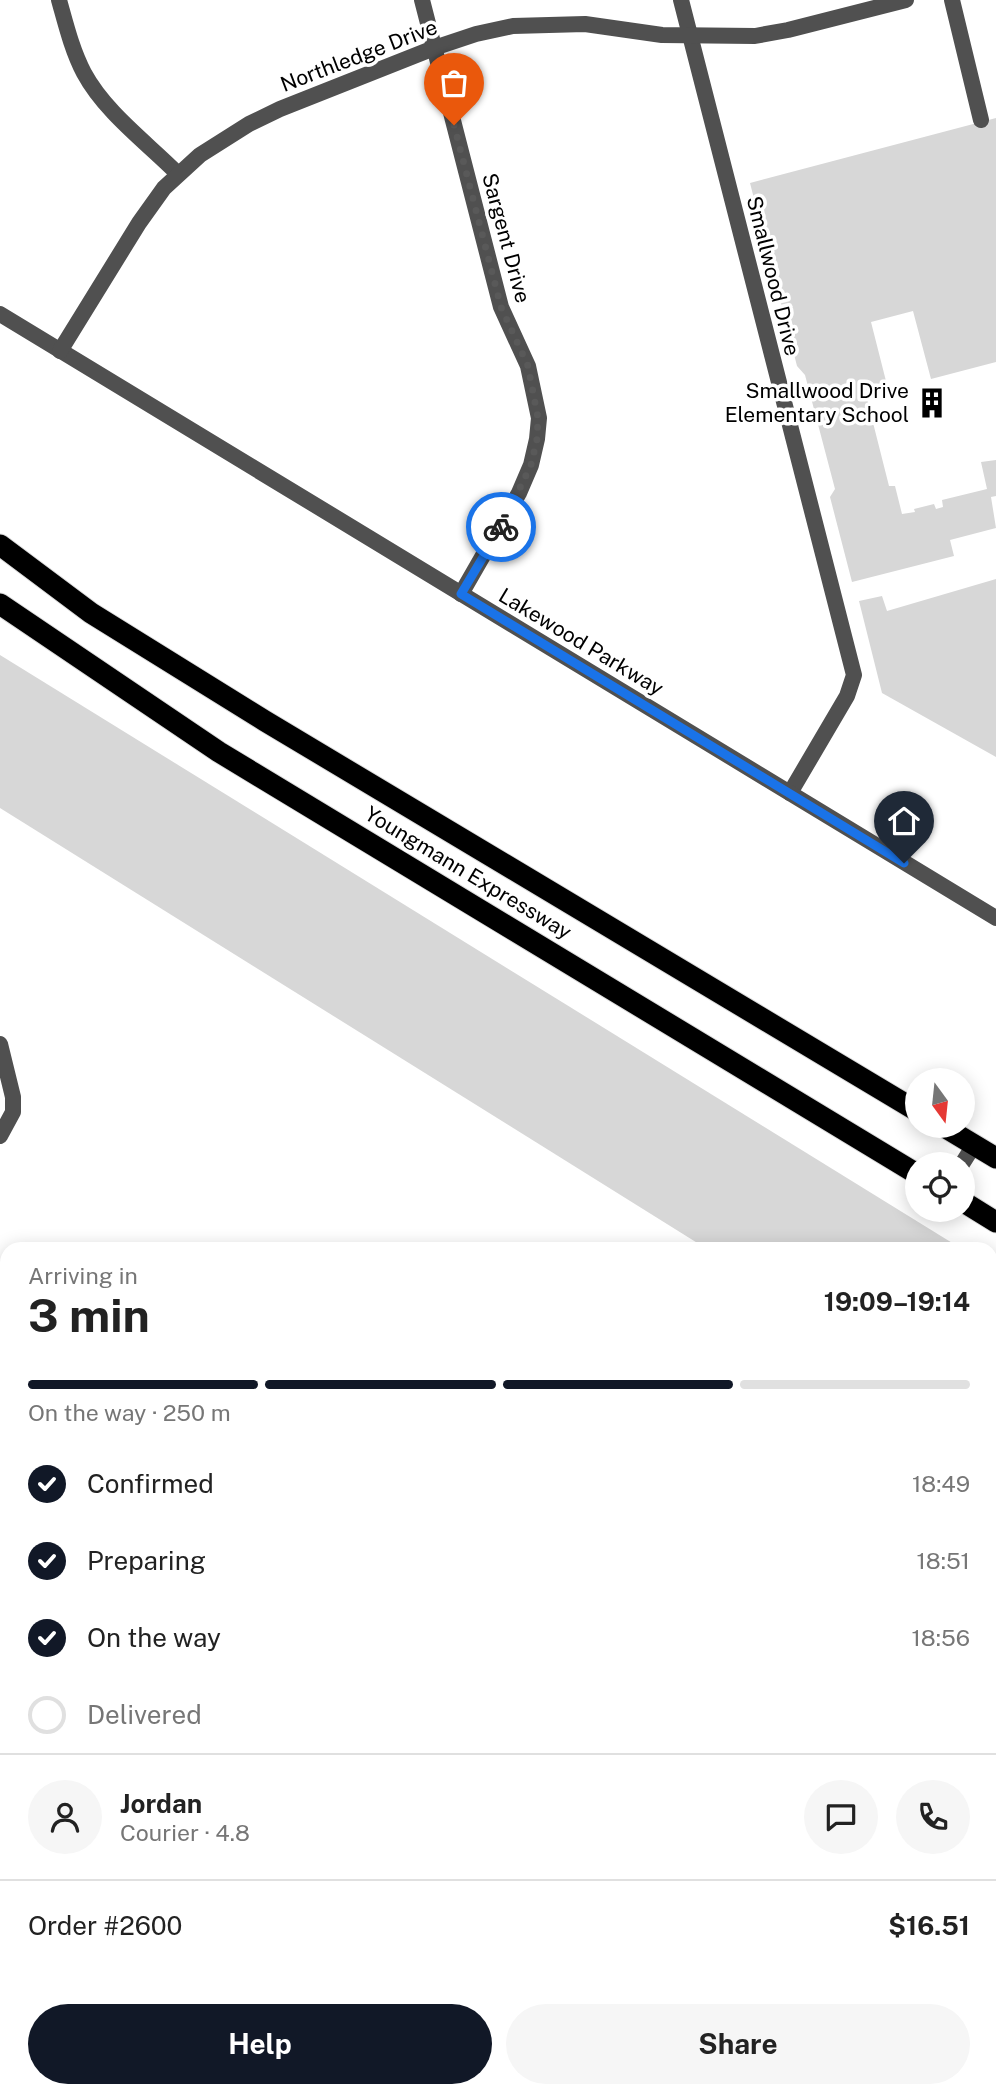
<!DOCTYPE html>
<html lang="en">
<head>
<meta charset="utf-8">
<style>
  body { margin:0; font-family:"Public Sans",sans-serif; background:#f6f6f6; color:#222; height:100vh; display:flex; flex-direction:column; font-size:26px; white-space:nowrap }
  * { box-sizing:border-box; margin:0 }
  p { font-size:23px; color:#767676 }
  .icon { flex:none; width:38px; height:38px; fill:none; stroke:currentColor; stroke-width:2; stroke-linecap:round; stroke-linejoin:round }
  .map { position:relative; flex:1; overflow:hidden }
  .drawer { position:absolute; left:0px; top:1242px; width:998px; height:856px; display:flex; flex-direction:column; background:#fff; border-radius:21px 21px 0 0; box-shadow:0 4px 18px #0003 }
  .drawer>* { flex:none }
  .needle { width:46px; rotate:165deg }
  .tools { position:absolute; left:905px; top:1068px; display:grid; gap:14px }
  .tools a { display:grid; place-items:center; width:70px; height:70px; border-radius:50%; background:#fff; box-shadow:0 4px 18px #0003; font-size:35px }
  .pin { position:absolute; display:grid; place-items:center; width:60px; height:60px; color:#fff; margin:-72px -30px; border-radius:50% 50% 50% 0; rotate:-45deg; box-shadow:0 0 7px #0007 }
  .pin .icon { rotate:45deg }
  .courier { position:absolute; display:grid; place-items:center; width:70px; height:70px; margin:-35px; border:5px solid #1a73e8; border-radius:50%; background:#fff; color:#222; box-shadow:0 2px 9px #0007 }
  .summary em { font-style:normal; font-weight:700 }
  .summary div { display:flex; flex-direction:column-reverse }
  .summary { display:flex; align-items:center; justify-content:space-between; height:119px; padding:0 28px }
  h1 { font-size:46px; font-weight:700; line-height:52px }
  .bar { display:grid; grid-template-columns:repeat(4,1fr); gap:10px 7px; align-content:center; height:84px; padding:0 28px }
  .bar i { height:9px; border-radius:5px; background:#e0e0e0 }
  .bar .active { background:#111827 }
  .bar p { grid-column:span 4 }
  .line { display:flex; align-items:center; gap:18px; padding:0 28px; border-top:2px solid #e0e0e0 }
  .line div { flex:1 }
  .round { display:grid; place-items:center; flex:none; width:74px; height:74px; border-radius:37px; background:#f6f6f6 }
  ol { padding:0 28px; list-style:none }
  li { display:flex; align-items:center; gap:21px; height:77px }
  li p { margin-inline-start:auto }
  li .icon { padding:7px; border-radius:50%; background:#111827; color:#fff; stroke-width:4 }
  li:last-child { color:#767676 }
  li i { width:38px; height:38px; border:4px solid #e0e0e0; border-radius:50% }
  .action { display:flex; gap:14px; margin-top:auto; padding:14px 28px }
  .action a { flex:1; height:80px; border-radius:42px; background:#111827; color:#fff; font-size:28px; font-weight:700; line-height:80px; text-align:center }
  .action a+a { background:#f6f6f6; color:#222 }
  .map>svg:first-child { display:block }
  .green { fill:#d7d7d7 }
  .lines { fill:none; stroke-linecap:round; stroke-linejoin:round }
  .highway-casing { stroke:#dbdbdb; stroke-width:23 }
  .minor { stroke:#505050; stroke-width:16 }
  .highway { stroke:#000; stroke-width:21 }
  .done { stroke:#595959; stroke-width:7; stroke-dasharray:0 12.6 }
  .route { stroke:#1a73e8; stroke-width:9 }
  .labels { text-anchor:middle; stroke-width:7; stroke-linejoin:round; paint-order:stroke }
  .street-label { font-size:21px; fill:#000; stroke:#fff }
  .poi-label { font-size:21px; fill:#000; stroke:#fff; text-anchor:end }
</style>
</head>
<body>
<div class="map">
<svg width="996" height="2097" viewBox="0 0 996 2097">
  <rect width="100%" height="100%" fill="#fff"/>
  <g class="green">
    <polygon points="996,118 996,362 931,379 913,311 871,322 887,385 865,391 889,486 895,486 902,514 915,512 914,509 934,504 936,509 943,507 942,500 987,489 981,462 996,460 996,496 991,497 996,528 950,540 954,556 852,582 830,497 835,489 805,375 797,366 750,183"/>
    <polygon points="996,579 996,757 882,693 859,601 882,596 887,611"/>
    <polygon points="0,655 962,1249 707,1249 0,808"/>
    <polygon points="991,1267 996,1271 996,1430 990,1427"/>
  </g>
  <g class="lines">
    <g class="highway-casing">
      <g id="highway">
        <polyline points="0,545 91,613 265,721 917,1111"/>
        <polyline points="0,604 219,752 917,1174"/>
        <polyline points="941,1125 996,1158"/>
        <polyline points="962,1201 996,1222"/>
      </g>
    </g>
    <g class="minor">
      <path d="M59 0C66 25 72 50 84 73 105 112 146 142 177 173"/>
      <polyline points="422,0 501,307 528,366 539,418 537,439 531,465 519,493 461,594"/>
      <polyline points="681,0 854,675 847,696 790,793"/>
      <polyline points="952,0 981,120"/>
      <polyline points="0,314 996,918"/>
      <polyline points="60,351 139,223 164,188 200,155 249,124 280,109 434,48 476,34 513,26 585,24 662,35 755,36 788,30 906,0"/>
      <polyline points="0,1044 13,1097 13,1112 0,1136"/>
      <polyline points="962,1164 974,1145"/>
      <polyline points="990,1655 996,1659"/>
      <polyline points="0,1665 7,1686"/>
      <polyline points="0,1775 7,1770"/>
      <polyline points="990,1996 996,1995"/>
      <polyline points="0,2027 7,2025"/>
      <polyline points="114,2091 115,2097"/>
      <polyline points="357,2091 359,2097"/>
      <polyline points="699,2091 700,2097"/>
      <polyline points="951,2091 952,2097"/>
      <polyline points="602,2097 624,2091"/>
    </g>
    <use href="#highway" class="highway"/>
  </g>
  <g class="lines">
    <polyline class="done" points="454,125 501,307 528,366 538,418 537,439 531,465 501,527"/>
    <polyline class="route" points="501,527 461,594 904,863"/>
  </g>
  <defs>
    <g id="building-bare" transform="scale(2.415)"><path d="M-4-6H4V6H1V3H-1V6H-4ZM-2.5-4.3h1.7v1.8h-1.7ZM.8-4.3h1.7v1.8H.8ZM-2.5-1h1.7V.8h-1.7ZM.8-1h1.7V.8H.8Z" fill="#000" stroke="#fff" stroke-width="2.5" paint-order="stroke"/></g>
  </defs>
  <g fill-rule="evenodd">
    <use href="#building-bare" x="932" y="403"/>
  </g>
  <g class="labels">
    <g class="street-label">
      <text transform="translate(359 56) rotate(-21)" y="7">Northledge Drive</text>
      <text transform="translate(506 238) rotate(75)" y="7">Sargent Drive</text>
      <text transform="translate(773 276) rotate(76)" y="7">Smallwood Drive</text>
      <text transform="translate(581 642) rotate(31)" y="7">Lakewood Parkway</text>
      <text transform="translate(468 873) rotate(31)" y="7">Youngmann Expressway</text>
    </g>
    <g class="poi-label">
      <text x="909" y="398">Smallwood Drive<tspan x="909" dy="24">Elementary School</tspan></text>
    </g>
  </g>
</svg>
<div class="tools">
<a><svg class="needle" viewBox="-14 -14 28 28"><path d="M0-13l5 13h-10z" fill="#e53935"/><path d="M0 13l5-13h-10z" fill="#767676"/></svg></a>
<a><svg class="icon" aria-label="locate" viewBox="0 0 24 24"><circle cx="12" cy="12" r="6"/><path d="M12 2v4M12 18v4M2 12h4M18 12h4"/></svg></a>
</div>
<div class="pin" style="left:454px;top:125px;background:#ea580c"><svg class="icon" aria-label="bag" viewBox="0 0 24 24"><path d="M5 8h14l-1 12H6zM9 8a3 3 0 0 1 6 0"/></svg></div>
<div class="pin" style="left:904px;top:863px;background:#1f2937"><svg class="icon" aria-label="home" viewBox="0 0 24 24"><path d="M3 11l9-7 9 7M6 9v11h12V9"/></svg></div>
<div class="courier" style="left:501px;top:527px"><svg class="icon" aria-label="bike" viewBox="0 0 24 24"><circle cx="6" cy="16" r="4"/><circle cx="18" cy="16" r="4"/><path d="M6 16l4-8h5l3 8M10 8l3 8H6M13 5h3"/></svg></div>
<section class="drawer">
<div class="summary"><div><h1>3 min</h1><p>Arriving in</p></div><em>19:09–19:14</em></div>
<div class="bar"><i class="active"></i><i class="active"></i><i class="active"></i><i></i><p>On the way · 250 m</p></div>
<ol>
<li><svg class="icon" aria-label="check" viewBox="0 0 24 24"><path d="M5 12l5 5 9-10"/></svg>Confirmed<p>18:49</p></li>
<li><svg class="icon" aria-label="check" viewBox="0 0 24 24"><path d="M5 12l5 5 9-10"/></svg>Preparing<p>18:51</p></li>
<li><svg class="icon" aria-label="check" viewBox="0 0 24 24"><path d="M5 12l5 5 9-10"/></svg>On the way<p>18:56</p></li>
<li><i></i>Delivered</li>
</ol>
<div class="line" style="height:126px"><a class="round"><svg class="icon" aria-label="person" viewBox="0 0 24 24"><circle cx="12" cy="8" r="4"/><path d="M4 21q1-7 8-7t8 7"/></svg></a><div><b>Jordan</b><p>Courier · 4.8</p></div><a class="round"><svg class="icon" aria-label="chat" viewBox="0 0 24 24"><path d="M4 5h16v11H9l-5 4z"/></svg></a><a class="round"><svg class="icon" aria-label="phone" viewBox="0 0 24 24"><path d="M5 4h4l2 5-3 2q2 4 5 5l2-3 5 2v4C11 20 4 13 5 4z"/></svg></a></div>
<div class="line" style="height:91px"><div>Order #2600</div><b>$16.51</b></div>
<div class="action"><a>Help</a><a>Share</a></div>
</section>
</div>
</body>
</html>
